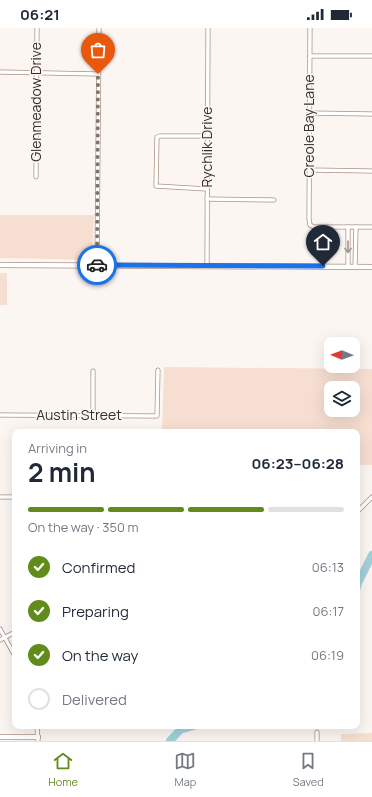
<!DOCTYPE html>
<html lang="en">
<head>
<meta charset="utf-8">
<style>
  body { margin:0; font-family:Manrope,sans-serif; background:#f6f6f7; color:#1f2937; height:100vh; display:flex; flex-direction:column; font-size:15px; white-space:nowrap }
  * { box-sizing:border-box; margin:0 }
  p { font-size:13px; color:#747a83 }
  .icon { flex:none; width:22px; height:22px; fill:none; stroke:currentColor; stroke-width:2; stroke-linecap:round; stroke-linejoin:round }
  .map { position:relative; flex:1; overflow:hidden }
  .side { position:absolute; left:12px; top:401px; width:348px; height:300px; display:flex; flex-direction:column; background:#fff; border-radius:8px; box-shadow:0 4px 16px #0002 }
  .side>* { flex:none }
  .needle { width:26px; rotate:271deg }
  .fabs { position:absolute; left:324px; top:309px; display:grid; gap:8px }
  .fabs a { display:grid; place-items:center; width:36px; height:36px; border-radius:8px; background:#fff; box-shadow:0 4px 16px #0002; font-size:20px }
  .pin { position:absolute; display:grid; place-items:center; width:34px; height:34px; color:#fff; margin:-41px -17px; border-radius:50% 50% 50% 0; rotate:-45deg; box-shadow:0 0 4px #0007 }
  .pin .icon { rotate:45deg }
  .courier { position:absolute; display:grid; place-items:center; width:40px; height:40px; margin:-20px; border:3px solid #1a73e8; border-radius:50%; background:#fff; color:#222; box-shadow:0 1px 5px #0007 }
  .summary em { font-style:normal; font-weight:700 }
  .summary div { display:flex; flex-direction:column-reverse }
  .summary { display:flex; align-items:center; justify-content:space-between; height:68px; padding:0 16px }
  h1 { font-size:26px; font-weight:700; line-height:30px }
  .bar { display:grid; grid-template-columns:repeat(4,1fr); gap:6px 4px; align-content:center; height:48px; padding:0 16px }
  .bar i { height:5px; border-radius:3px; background:#e0e1e3 }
  .bar .current { background:#618b1a }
  .bar p { grid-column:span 4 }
  ol { padding:0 16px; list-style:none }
  li { display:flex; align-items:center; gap:12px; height:44px }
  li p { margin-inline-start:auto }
  li .icon { padding:4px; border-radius:50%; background:#618b1a; color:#fff; stroke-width:4 }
  li:last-child { color:#747a83 }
  li i { width:22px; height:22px; border:2px solid #e0e1e3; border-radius:50% }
  .status { display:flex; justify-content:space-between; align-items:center; height:28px; padding:0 20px; background:#fff; direction:ltr }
  .status svg { height:11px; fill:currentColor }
  .tab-bar { display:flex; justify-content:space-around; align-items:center; height:56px; border-top:1px solid #e0e1e3; background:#fff; font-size:11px; color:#747a83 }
  .tab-bar a { display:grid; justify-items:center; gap:2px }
  .tab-bar .current { color:#618b1a }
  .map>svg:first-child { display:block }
  .green { fill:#f6ded1; fill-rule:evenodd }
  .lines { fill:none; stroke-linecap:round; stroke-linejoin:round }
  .river { stroke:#a2d1da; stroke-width:8 }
  .minor-casing { stroke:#ab9184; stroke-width:5 }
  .tertiary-casing { stroke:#ab9184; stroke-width:6 }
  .minor { stroke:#fff; stroke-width:3.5 }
  .tertiary { stroke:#fff; stroke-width:4.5 }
  .oneway { stroke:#9c9694 }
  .done { stroke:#7d7470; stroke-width:4; stroke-dasharray:0 7.2 }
  .route { stroke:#1a73e8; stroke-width:5 }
  .labels { text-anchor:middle; stroke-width:3; stroke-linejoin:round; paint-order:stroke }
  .street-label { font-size:14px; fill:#392e29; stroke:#fcf6f3 }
</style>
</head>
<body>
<div class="status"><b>06:21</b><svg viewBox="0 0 49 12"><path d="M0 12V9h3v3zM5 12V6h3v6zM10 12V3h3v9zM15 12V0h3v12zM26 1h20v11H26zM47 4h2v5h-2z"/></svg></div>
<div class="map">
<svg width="372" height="713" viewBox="0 0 372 713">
  <rect width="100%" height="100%" fill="#fcf6f3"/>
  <g class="green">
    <polygon points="0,187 94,187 92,232 0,230"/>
    <rect x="0" y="245" width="7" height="32"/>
    <path d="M164 339 372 341V437H357V404H162ZM331 360H353V382H331Z"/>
    <polygon points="372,705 372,713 341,713 341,706"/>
  </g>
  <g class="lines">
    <g class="river">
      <polyline points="357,559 358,555 372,527"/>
      <polyline points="170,713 180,702 193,698"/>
    </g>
    <g class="minor-casing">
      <g id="minor">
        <polyline points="310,0 309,191 310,197 314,199 372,199"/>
        <polyline points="310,28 372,28"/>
        <polyline points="0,44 98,46"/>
        <polyline points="309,85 372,86"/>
        <polyline points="309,142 372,143"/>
        <polyline points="36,149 37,0"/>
        <polyline points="207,161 156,158 157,109 160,108 207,108"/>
        <polyline points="207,171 274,172"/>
        <polyline points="348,199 348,239"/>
        <polyline points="97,237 99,0"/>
        <polyline points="207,238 208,0"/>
        <polyline points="355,239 356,199"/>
        <polyline points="0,387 157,388 158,342"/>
        <polyline points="93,387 93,343"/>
        <polyline points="0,469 15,469"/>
        <polyline points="357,484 372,469"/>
        <polyline points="0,601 15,628"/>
        <polyline points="0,612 15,604"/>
        <polyline points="37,698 38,713"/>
        <polyline points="317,713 317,704"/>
      </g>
    </g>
    <g class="tertiary-casing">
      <g id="tertiary">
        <polyline points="0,237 372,239"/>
        <polyline points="0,709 38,709"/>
      </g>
    </g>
    <use href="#minor" class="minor"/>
    <use href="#tertiary" class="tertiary"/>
  </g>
  <defs><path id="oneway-shaft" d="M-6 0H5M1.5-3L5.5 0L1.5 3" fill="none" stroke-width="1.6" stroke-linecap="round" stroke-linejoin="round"/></defs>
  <use class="oneway" href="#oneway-shaft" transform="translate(348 219) rotate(90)"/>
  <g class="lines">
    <polyline class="done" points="97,237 98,46"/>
    <polyline class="route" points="97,237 323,238"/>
  </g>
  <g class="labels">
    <g class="street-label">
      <text transform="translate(36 74) rotate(-90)" y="5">Glenmeadow Drive</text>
      <text transform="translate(309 98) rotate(-90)" y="5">Creole Bay Lane</text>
      <text transform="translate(207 119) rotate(-90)" y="5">Rychlik Drive</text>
      <text x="79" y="392">Austin Street</text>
    </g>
  </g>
</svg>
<div class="fabs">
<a><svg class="needle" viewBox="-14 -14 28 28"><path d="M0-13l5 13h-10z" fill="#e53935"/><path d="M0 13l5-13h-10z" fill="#747a83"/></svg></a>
<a><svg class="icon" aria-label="layers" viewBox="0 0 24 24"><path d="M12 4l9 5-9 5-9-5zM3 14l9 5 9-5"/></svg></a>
</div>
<div class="pin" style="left:98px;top:46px;background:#ea580c"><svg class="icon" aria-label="bag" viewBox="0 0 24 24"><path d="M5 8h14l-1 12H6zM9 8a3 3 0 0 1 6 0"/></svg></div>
<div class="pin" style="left:323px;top:238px;background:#1f2937"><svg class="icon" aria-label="home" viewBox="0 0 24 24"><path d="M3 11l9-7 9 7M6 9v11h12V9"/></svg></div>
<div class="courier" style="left:97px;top:237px"><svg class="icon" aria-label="car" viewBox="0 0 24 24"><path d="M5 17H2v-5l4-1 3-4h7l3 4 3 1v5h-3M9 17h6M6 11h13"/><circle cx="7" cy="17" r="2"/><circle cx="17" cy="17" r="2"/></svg></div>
<section class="side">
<div class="summary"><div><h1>2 min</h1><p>Arriving in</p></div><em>06:23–06:28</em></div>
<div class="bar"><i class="current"></i><i class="current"></i><i class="current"></i><i></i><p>On the way · 350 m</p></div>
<ol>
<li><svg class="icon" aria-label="check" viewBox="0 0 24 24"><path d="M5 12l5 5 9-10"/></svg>Confirmed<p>06:13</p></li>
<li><svg class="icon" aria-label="check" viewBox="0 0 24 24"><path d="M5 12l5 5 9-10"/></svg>Preparing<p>06:17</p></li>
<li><svg class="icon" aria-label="check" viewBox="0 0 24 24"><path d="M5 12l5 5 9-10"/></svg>On the way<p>06:19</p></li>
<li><i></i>Delivered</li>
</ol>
</section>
</div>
<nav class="tab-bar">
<a class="current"><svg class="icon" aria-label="home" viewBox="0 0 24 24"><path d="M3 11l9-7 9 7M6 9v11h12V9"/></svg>Home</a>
<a><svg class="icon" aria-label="map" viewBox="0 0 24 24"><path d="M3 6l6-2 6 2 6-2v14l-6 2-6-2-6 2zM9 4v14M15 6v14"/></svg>Map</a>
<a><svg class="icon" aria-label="saved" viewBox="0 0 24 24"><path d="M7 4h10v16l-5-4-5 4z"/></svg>Saved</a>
</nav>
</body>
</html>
